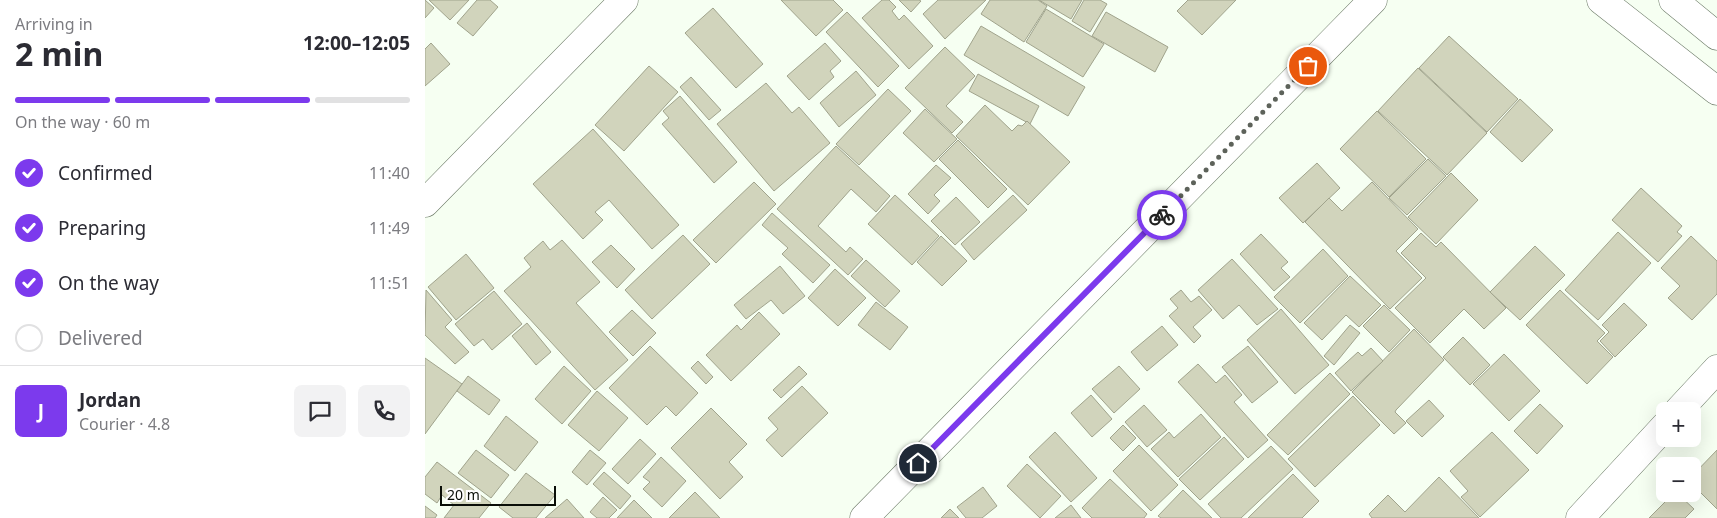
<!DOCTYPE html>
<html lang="en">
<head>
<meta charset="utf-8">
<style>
  body { margin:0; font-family:"Noto Sans",sans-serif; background:#f2f2f3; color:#2b2b33; height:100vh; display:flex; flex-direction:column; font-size:19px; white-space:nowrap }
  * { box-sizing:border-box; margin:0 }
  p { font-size:16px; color:#7c7c81 }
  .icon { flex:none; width:28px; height:28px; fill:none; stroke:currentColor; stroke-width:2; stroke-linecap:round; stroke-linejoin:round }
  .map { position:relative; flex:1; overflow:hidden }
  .side { display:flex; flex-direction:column; background:#fff; width:425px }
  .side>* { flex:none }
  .buttons { position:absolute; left:1231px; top:402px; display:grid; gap:10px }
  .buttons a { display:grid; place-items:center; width:45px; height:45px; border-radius:8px; background:#fff; box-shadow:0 5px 20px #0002; font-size:25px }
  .scale { position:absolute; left:15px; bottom:12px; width:116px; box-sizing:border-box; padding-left:5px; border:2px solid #0a0e08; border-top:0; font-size:14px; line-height:18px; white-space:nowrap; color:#0a0e08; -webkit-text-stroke:4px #fff; paint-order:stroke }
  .pin { position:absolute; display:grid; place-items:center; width:42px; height:42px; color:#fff; margin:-21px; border:2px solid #fff; border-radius:50%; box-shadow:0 1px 5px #0007 }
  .courier { position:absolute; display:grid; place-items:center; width:50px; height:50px; margin:-25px; border:4px solid #7c3aed; border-radius:50%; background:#fff; color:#222; box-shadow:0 1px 6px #0007 }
  .head em { font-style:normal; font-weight:700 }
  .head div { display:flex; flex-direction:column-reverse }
  .head { display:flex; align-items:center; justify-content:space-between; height:85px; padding:0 15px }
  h1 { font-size:32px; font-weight:700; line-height:38px }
  .bar { display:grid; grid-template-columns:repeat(4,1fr); gap:8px 5px; align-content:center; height:60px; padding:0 15px }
  .bar i { height:6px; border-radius:4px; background:#e1e1e2 }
  .bar .current { background:#7c3aed }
  .bar p { grid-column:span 4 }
  .line { display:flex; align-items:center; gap:12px; padding:0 15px; border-top:1px solid #e1e1e2 }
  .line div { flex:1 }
  .round { display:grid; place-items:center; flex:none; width:52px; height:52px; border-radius:8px; background:#f2f2f3 }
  ol { padding:0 15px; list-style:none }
  li { display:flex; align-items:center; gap:15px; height:55px }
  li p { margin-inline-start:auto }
  li .icon { padding:5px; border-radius:50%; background:#7c3aed; color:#fff; stroke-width:4 }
  li:last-child { color:#7c7c81 }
  li i { width:28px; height:28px; border:2px solid #e1e1e2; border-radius:50% }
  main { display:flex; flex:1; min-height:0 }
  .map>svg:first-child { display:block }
  .building { fill:#d1d4bc; stroke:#a0a38c }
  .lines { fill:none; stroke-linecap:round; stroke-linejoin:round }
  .street-casing { stroke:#6a7865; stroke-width:29 }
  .highway-casing { stroke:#6a7865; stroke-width:29 }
  .street { stroke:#fff; stroke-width:28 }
  .highway { stroke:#fff; stroke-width:28 }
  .done { stroke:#5d625a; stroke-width:5; stroke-dasharray:0 9 }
  .route { stroke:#7c3aed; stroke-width:6 }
</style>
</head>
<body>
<main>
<section class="side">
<div class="head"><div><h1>2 min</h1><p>Arriving in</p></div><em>12:00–12:05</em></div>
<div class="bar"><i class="current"></i><i class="current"></i><i class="current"></i><i></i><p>On the way · 60 m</p></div>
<ol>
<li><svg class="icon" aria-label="check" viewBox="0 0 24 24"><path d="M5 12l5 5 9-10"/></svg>Confirmed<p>11:40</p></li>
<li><svg class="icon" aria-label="check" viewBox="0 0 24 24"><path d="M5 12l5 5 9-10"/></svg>Preparing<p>11:49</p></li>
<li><svg class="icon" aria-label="check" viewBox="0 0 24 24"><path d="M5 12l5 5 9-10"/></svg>On the way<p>11:51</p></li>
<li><i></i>Delivered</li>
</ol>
<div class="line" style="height:90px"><b class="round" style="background:#7c3aed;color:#fff">J</b><div><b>Jordan</b><p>Courier · 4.8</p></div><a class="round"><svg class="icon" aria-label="chat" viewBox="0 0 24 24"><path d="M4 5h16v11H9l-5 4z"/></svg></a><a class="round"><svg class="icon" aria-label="phone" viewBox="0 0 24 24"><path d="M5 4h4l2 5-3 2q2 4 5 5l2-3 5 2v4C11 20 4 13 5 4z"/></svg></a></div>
</section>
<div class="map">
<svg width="1292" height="518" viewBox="0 0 1292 518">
  <rect width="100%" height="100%" fill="#f6fff2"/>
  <g class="building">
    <polygon points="0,0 9,8 0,18"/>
    <polygon points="4,0 44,0 25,20"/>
    <polygon points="52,0 65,0 73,7 48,36 32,23"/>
    <polygon points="356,0 408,0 418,10 391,36"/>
    <polygon points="457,0 464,0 471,7 467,11 474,20 479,15 508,46 484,69 437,18"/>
    <polygon points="474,0 494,0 496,1 486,12"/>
    <polygon points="513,0 561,0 520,39 498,14"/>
    <polygon points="565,0 613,0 622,6 599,42 556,14"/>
    <polygon points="614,0 657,0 646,19"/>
    <polygon points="659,0 675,0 682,4 665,32 647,21"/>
    <polygon points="763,0 811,0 777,35 752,11"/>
    <polygon points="288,8 338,64 311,88 260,33"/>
    <polygon points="621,9 679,44 658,77 601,42"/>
    <polygon points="422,12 474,66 453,87 401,32"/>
    <polygon points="681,12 743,47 730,72 667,36"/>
    <polygon points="556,26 660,87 643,116 539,55"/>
    <polygon points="1024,36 1093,99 1062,132 994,68"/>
    <polygon points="6,43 25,64 0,86 0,49"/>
    <polygon points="400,43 416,61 405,71 409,77 384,100 362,76"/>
    <polygon points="520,47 550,76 521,106 538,122 527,133 480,88"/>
    <polygon points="224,66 253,92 199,151 170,125"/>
    <polygon points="993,68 1062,133 1022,175 953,111"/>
    <polygon points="431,71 451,95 414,127 395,103"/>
    <polygon points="553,74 614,106 605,124 544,91"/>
    <polygon points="266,77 296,110 284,120 255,87"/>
    <polygon points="341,83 367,113 374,107 405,143 349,191 292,124"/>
    <polygon points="463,89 486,111 434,165 411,144"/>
    <polygon points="255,96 312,162 289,183 237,124 244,118 238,111"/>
    <polygon points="1095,99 1128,130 1097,162 1065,132"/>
    <polygon points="560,105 587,131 593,125 597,126 602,121 645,162 603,205 531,136"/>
    <polygon points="500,109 532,139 509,162 478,133"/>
    <polygon points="952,111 1001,159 964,197 915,149"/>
    <polygon points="168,129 254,225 227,249 184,200 170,212 178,220 158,239 108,184"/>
    <polygon points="533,140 582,189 563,208 514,159"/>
    <polygon points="411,146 465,196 451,212 426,189 393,226 421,252 425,247 438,259 423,275 352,209"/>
    <polygon points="1003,159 1021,176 982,215 964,198"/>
    <polygon points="892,163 915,188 878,223 854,198"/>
    <polygon points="511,165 526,178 509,195 515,201 503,214 483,194"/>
    <polygon points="1026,173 1053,200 1011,244 983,217"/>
    <polygon points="329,182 351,204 291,263 268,240"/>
    <polygon points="947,182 993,229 971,251 997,278 965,309 880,222 904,198 917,211"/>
    <polygon points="1216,188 1257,226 1252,232 1257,236 1233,262 1187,220"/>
    <polygon points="470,195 514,236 487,265 443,224"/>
    <polygon points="588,195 602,210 549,260 536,244"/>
    <polygon points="531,197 555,222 530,245 506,221"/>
    <polygon points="347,213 405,265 388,283 357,254 363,248 337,225"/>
    <polygon points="1193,232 1226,263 1173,320 1140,290"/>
    <polygon points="996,233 1011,247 1016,242 1081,308 1059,329 1039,309 1005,343 970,308 1001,278 976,253"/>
    <polygon points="836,234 863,262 856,268 865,277 849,291 815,254"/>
    <polygon points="258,235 285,264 227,319 200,290"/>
    <polygon points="516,236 542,261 517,286 492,262"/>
    <polygon points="1266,236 1292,261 1292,294 1267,320 1243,298 1255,286 1236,268"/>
    <polygon points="137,240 175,282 151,303 203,360 170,390 79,291 106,267 99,258 118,241 125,250"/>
    <polygon points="186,245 210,269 192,288 167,262"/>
    <polygon points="1110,246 1140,275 1095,320 1065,292"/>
    <polygon points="898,249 923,276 875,323 849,297"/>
    <polygon points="41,254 69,288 31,320 3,287"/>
    <polygon points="807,259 853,309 832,325 814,305 798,319 773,290"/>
    <polygon points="441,260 475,291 460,307 426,276"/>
    <polygon points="355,266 380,296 358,314 346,300 321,319 309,305"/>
    <polygon points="410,269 441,298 413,326 383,298"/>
    <polygon points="925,276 956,305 934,327 921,315 897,340 879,323"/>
    <polygon points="1,290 27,320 20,327 44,352 30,364 0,335"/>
    <polygon points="756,290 766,302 774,296 787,310 768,327 776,336 769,343 744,316 753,308 745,299"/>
    <polygon points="1135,290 1180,333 1172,341 1188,357 1162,384 1101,325"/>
    <polygon points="69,291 97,324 67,350 58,339 49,346 30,324"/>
    <polygon points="451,302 483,327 465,350 433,325"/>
    <polygon points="1199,303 1222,325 1190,357 1175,341 1184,332 1177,325"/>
    <polygon points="959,305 985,330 964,352 938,326"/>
    <polygon points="856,309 904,365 870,394 822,340"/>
    <polygon points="207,310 231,333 208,356 184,332"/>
    <polygon points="334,312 355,334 306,381 281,355 312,325 316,330"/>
    <polygon points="102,323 126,352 111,365 87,336"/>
    <polygon points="925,325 935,333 909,365 899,356"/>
    <polygon points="737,326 753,345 722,371 706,352"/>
    <polygon points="989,329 1019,360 971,410 970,412 981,423 969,434 927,392"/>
    <polygon points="1038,337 1065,365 1045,385 1018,357"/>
    <polygon points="225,346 273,393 251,416 241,406 222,425 184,388"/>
    <polygon points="823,346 853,382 827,403 797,367"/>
    <polygon points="946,348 958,361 926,391 910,373 933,352 937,356"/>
    <polygon points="1079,354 1115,391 1084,421 1048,384"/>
    <polygon points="0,358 37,384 0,434"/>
    <polygon points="273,361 288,377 281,384 266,368"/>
    <polygon points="773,364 791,383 800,375 817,395 809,402 843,440 823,458 753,382"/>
    <polygon points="139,366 166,391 137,424 110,399"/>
    <polygon points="374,366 382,374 356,398 348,390"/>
    <polygon points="694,366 715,389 689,413 667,389"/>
    <polygon points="905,373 925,394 863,455 842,435"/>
    <polygon points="43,376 75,400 64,415 32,391"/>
    <polygon points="377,386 403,413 357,457 341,440 353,429 343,418"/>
    <polygon points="172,391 203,418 174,451 143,425"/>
    <polygon points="666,395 687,419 667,437 646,413"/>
    <polygon points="928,396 955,425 890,487 863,459"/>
    <polygon points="1004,400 1019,416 997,437 981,421"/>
    <polygon points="1115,404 1138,426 1112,454 1089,431"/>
    <polygon points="719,405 742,430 722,447 700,422"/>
    <polygon points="286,408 322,444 304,462 318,477 295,499 246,448"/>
    <polygon points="776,414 796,437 753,477 726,449 744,432 749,438"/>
    <polygon points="81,416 113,442 90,471 59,446"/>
    <polygon points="698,425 711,438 698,451 685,438"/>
    <polygon points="630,432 672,478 646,502 604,457"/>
    <polygon points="1067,432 1104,470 1055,517 1036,497 1043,491 1025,471"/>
    <polygon points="799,437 819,459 775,500 754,479"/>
    <polygon points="215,439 231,454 203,484 187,469"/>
    <polygon points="714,445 753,485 726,511 688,471"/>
    <polygon points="846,446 868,469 816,518 796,518 783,504"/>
    <polygon points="51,450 84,475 66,498 33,473"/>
    <polygon points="165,450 181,463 162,485 147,472"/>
    <polygon points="1292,450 1292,509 1268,485 1268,475"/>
    <polygon points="236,457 261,481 237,507 218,489 225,482 218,477"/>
    <polygon points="12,462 66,503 54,518 19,518 29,505 17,495 12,503 0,494 0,477"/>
    <polygon points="602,464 636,496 615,518 582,486"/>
    <polygon points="179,472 206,496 195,509 168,484"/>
    <polygon points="101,473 130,495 111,518 88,518 74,507"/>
    <polygon points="868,474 894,501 877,518 823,518"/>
    <polygon points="1014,477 1054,518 947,518 944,514 963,495 980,512"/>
    <polygon points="685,479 722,514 719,518 667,518 657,508"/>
    <polygon points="558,487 572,506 557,518 541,518 532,507"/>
    <polygon points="758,490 787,518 736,518 733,516"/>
    <polygon points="270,492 295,518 244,518"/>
    <polygon points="1248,494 1253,494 1269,509 1260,518 1224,518"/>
    <polygon points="178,497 192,510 184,518 172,518 165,512"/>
    <polygon points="142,499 159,518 120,518"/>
    <polygon points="209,500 227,518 192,518"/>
    <polygon points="646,505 656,518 630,518"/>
    <polygon points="0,506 12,515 10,518 0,518"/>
    <polygon points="525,509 534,518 516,518"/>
  </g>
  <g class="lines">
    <g class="street-casing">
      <g id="street">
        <polyline points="0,203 199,0"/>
        <polyline points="1253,411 1292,369"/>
        <polyline points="439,518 948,0"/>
        <polyline points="1155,518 1240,426"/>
      </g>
    </g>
    <g class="highway-casing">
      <g id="highway">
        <polyline points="1176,0 1292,91"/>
        <polyline points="1248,0 1292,36"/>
      </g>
    </g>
    <use href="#street" class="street"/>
    <use href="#highway" class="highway"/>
  </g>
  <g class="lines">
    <polyline class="done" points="737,215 883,66"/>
    <polyline class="route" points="493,463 737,215"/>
  </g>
</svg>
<div class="buttons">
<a>+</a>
<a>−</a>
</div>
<div class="scale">20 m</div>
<div class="pin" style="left:883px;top:66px;background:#ea580c"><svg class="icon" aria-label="bag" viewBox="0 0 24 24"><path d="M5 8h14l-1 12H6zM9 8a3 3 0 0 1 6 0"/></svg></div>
<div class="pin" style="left:493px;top:463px;background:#1f2937"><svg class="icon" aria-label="home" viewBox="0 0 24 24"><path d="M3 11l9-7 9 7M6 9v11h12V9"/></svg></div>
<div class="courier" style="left:737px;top:215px"><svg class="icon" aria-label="bike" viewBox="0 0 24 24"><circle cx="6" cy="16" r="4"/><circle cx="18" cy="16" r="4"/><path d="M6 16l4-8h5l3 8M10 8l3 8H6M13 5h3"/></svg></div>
</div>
</main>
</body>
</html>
